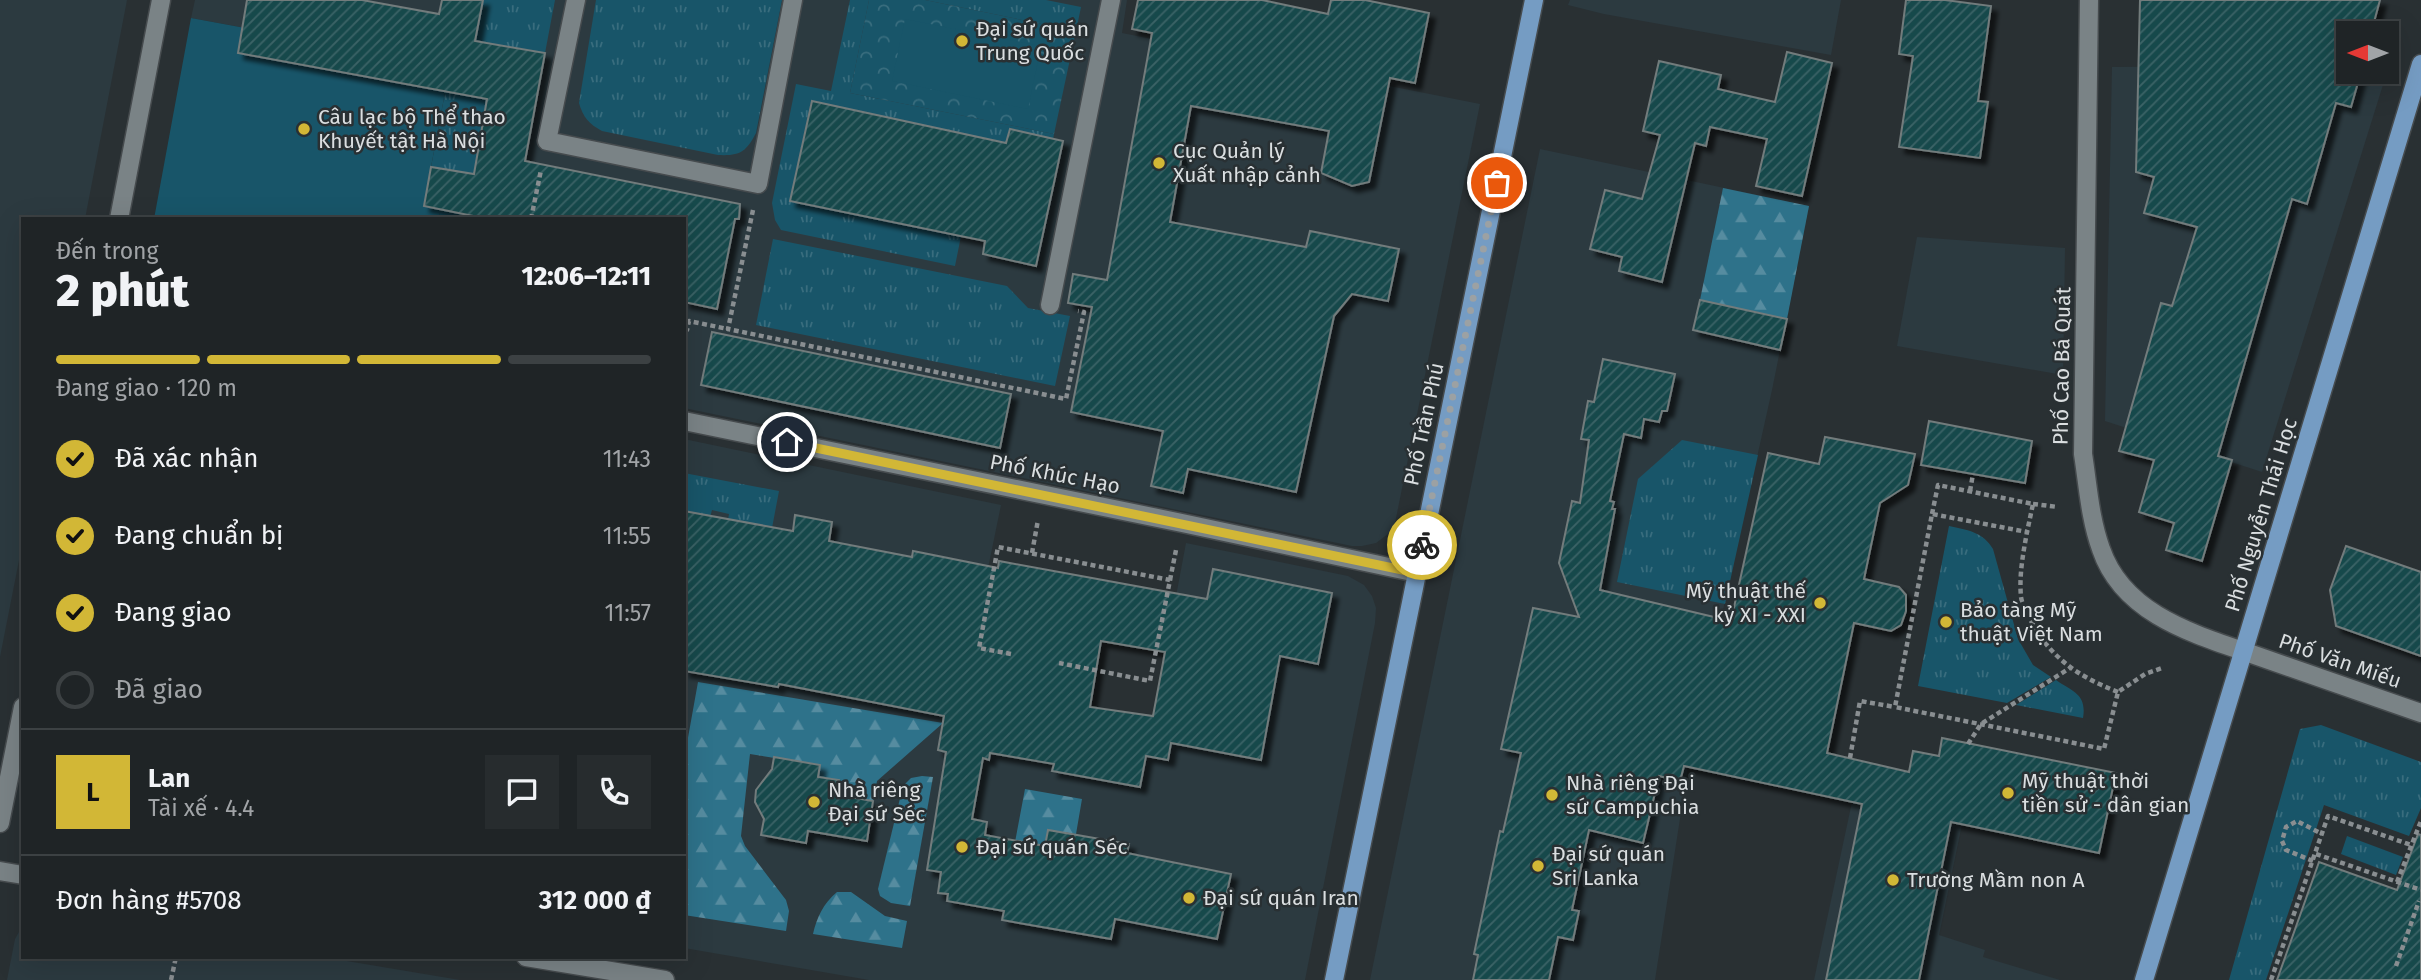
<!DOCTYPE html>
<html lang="vi">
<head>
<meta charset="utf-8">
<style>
  body { margin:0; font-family:"Fira Sans",sans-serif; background:#272c2e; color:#f1f3f6; height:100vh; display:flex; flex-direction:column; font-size:26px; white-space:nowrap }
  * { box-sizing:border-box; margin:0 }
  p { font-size:23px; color:#a1a4a7 }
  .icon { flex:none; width:38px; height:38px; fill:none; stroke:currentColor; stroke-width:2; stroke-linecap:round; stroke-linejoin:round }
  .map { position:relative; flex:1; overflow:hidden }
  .details { position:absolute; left:21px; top:217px; width:665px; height:742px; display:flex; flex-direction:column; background:#1f2426; border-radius:0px; box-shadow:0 7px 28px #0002,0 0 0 2px #3c4143 }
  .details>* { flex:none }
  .needle { width:46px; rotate:270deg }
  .controls { position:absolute; left:2336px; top:21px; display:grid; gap:14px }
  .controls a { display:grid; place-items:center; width:63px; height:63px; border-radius:0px; background:#1f2426; box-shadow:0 7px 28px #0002,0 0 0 2px #3c4143; font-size:35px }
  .pin { position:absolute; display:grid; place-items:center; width:60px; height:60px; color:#fff; margin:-30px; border:4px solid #fff; border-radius:50%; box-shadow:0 2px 7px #0007 }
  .courier { position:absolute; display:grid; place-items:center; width:70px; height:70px; margin:-35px; border:5px solid #d2b736; border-radius:50%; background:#fff; color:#222; box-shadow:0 2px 9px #0007 }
  .head em { font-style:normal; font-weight:800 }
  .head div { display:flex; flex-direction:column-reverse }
  .head { display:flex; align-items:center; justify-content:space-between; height:119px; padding:0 35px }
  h1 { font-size:46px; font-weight:800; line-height:52px }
  .bar { display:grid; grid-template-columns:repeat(4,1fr); gap:10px 7px; align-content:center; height:84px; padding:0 35px }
  .bar i { height:9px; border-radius:5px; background:#3c4143 }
  .bar .selected { background:#d2b736 }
  .bar p { grid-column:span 4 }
  .line { display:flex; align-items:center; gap:18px; padding:0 35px; border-top:2px solid #3c4143 }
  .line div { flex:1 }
  .round { display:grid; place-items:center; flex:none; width:74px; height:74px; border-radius:0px; background:#272c2e }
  ol { padding:0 35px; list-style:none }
  li { display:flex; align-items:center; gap:21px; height:77px }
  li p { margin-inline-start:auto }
  li .icon { padding:7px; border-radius:50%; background:#d2b736; color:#111; stroke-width:4 }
  li:last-child { color:#a1a4a7 }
  li i { width:38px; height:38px; border:4px solid #3c4143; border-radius:50% }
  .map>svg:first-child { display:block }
  .built { fill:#2c3a40 }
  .grass { fill:url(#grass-tufts) }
  .forest { fill:url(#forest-firs) }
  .park { fill:url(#park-crowns) }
  .pitch { fill:#185569 }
  .building { fill:url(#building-hatch); stroke:#727b7c; stroke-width:2; fill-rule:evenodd; filter:url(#shadow) }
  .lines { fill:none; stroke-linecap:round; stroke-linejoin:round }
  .lane-casing { stroke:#464b4e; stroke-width:21 }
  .street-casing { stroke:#464b4e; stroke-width:21 }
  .secondary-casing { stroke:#464b4e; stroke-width:21 }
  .primary-casing { stroke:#464b4e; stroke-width:21 }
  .path { stroke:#898e91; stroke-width:4.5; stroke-dasharray:5 3.5; stroke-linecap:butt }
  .lane { stroke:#7a8386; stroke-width:18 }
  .street { stroke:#7a8386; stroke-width:18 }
  .secondary { stroke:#7a8386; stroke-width:18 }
  .primary { stroke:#759cc3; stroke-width:18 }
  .done { stroke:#9ca1a3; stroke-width:7; stroke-dasharray:0 12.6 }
  .route { stroke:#d2b736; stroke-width:9 }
  .poi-dot { fill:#d2b736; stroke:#293033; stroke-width:2.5 }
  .labels { text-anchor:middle; stroke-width:5; stroke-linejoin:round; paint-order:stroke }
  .poi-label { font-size:21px; fill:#dadee0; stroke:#293033; text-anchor:start }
  .street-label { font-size:21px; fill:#dadee0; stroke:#293033 }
</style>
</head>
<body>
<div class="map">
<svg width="2421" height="980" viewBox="0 0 2421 980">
  <defs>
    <pattern id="grass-tufts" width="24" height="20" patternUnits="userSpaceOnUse" patternTransform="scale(1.75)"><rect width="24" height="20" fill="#185569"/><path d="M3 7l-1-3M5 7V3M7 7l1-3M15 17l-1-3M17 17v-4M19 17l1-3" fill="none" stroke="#396d7e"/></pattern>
    <pattern id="forest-firs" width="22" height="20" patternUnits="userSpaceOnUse" patternTransform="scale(1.75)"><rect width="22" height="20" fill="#2e728a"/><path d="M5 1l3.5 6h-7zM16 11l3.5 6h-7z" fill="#568ca0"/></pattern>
    <pattern id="park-crowns" width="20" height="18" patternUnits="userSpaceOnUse" patternTransform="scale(1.75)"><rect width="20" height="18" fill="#185569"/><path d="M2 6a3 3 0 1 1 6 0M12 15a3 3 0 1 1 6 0" fill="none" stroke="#396d7e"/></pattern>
    <pattern id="building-hatch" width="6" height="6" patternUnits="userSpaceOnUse" patternTransform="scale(1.75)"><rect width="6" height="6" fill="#19494c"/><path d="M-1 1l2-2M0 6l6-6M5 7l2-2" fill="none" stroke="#3a6366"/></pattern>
    <filter id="shadow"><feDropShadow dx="6" dy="6" stdDeviation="2" flood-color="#0009"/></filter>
  </defs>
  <rect width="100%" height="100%" fill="#293033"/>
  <g class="built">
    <polygon points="0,0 127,0 85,219 23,219 23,540 0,657"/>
    <polygon points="195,0 1127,0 1122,33 1480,104 1395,523 1388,534 1376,543 1362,546 1352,546 684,408 684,219 439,219 447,170 450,66 191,18"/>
    <polygon points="1570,0 1841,0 1831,55 1604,14 1568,5"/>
    <polygon points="2248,28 2348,60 2348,72 2387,72 2262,472 2105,421 2112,67 2242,66"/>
    <polygon points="1540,149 1809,206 1772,390 1688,767 1655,980 1370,980"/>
    <polygon points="1917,237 2065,248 2063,375 1897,346"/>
    <polygon points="684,439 1001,505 970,656 955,654 943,723 1146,756 1186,543 1348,576 1364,585 1372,596 1376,608 1375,623 1305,980 869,980 684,948"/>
    <polygon points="1852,802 1962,824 1939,935 1985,950 1983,957 2060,980 1814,980"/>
    <polygon points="23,925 23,957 323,957 460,980 7,980 15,939"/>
  </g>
  <g class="grass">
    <polygon points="483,0 555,0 545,53 497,45 482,128 530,136 525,160 488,219 439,219 447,170 431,167 450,66 470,68"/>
    <path d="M596 0H782L756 133C746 152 740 156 718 155L602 131C589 124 583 117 579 103Z"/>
    <polygon points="850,0 869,0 850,93 1054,134 1053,139 1010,129 1006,143 811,102 790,200 961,236 955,266 781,230 775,220 772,203 796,84 831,91"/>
    <polygon points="925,0 1046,0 1081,7 1076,31"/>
    <polygon points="773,239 1007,286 1028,308 1070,316 1055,386 756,325"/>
    <polygon points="1682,440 1758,455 1725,604 1617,582 1638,479"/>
    <polygon points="684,473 779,491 772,528 728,520 729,514 712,510 710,517 684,511"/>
    <path d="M1949 526C1968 530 1983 532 1993 549L2018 639 2033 665 2051 677 2007 703 1918 686Z"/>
    <path d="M2056 680C2073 692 2087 694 2083 718L2016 705Z"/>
    <polygon points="2321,725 2421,762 2421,808 2409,836 2324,805 2266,980 2229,980 2300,729"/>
    <polygon points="2347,836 2403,857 2396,875 2341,854"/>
  </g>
  <g class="forest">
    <polygon points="1723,188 1809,206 1787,319 1700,300"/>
    <polygon points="698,682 943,723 877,781 873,801 837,795 839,780 818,777 819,765 750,754 741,836 745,846 786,900 789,911 786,931 684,915 684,760"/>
    <polygon points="922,776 933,777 910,906 891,903 880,896 878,889 903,786 911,778"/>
    <polygon points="1025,789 1082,799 1076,834 1048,830 1042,863 1012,858"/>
    <path d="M837 892H851L885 916 907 921 902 948 813 934C817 917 823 904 837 892Z"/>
  </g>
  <polygon class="park" points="869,0 925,0 1076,31 1054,134 850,93"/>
  <g class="pitch">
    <polygon points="191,18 450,66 431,167 447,170 439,219 154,219"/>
    <polygon points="905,19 1041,46 1028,109 892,81"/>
  </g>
  <g class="building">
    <polygon points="247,0 362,0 439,14 442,0 483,0 475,41 545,53 525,161 740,204 739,219 735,219 717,309 684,302 684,219 488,219 424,206 431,167 474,174 487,99 238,53"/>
    <polygon points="1138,0 1262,0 1328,14 1331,0 1365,0 1429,13 1415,83 1390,78 1369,182 1352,186 1321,173 1329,131 1191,106 1170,222 1306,247 1310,231 1399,249 1388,301 1352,294 1334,316 1296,492 1188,469 1183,493 1151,486 1163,431 1071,412 1092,307 1068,303 1073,274 1107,280 1152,33 1132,29"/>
    <polygon points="1906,0 1945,0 1991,6 1978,101 1988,102 1980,158 1899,147 1913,56 1899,54"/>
    <polygon points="2140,0 2380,0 2371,33 2348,33 2348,72 2361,72 2351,107 2336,103 2307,204 2292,199 2218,456 2232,460 2202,561 2166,550 2174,523 2139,512 2154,460 2119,451 2161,303 2172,306 2197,227 2144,213 2154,177 2136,172"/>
    <polygon points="1787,52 1832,63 1802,196 1756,186 1767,139 1710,127 1706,146 1695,143 1662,282 1619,271 1622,257 1590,249 1605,190 1642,199 1660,135 1643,131 1659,61 1721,75 1718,89 1775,102"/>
    <polygon points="812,101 1006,143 1010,129 1063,141 1036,266 983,254 985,241 790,201"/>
    <polygon points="1700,300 1787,319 1780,350 1693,330"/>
    <polygon points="712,332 1011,394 1000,448 701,385"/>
    <polygon points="1603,359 1675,374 1667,411 1662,411 1659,422 1644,419 1641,438 1624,434 1610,501 1614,502 1612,509 1615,509 1600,590 1731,621 1768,453 1819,464 1825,437 1915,454 1908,485 1880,503 1864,579 1899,587 1906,595 1906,611 1901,625 1891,631 1854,623 1827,753 1909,772 1913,751 1939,756 1942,738 2116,773 2099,853 1951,822 1919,980 1826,980 1862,804 1684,766 1680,781 1659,776 1643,843 1589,830 1572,910 1579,911 1573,940 1558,937 1549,980 1473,980 1478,955 1474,954 1500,831 1503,832 1521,753 1501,749 1533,608 1579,617 1559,563 1572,501 1580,503 1589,440 1581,439 1588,401 1594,402"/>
    <polygon points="1929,421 2032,441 2025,483 1921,465"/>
    <path d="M684 511 793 531 795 515 832 522 829 541 912 557 913 551 998 568 999 561 1207 599 1213 569 1332 593 1318 664 1280 656 1261 760 1171 743 1168 760 1146 756 1140 787 1052 771 1054 764 990 753 989 760 983 758 972 819 987 822 985 835 1045 846 1048 830 1129 844 1127 853 1231 874 1217 939 1115 919 1111 939 1002 920 1004 911 947 901 948 894 938 893 941 872 927 870 946 752 938 750 944 716 779 684 778 687 684 671ZM1101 641 1165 652 1153 716 1090 707Z"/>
    <polygon points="2346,546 2421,572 2421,656 2336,626 2330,590"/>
    <polygon points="774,757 820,765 818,777 839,780 837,795 873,801 867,841 808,831 806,843 761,835 764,819 755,802 756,790 772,769"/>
    <polygon points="2418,834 2421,835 2421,980 2277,980 2319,862 2397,890"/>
  </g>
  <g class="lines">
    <g class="lane-casing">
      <g id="lane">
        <polyline points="576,0 547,141 758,184 793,0"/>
        <polyline points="1050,305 1111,0"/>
      </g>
    </g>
    <g class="street-casing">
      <g id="street">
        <path d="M2089 0 2083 454C2088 486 2090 519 2101 549 2122 611 2187 632 2243 651"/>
        <polyline points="684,421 1182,523 1417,573"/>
      </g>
    </g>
    <g class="secondary-casing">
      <g id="secondary">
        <polyline points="119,219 161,0"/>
        <polyline points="2243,651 2421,713"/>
        <polyline points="0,823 23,707"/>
        <polyline points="0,871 23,875"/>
        <polyline points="526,957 665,980"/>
      </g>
    </g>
    <g class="primary-casing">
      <g id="primary">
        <polyline points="1334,980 1534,0"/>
        <polyline points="2144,980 2421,64"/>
      </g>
    </g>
    <g class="path">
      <polyline points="753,210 728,329 1066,399 1084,312 1078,311"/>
      <polyline points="531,219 541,170"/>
      <polyline points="684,330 687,330 689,321 728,329"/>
      <polyline points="1970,491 1973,474"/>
      <polyline points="2033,504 2058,507"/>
      <polyline points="1932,514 1938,485 2033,504 2027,532"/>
      <polyline points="1032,553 1038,520"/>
      <polyline points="1170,580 1176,550"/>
      <polyline points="1011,654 979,648 998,547 1170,580 1150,681 1059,663"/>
      <path d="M2118 692C2077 676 2049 657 2029 617 2026 611 2022 604 2021 597 2019 575 2023 554 2027 532L1932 514 1895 707 2104 749 2118 692 2145 674 2162 668"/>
      <polyline points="1968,744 1981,724 2070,668"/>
      <polyline points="1850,758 1860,701 1895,707"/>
      <polyline points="2316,854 2421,890"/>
      <polyline points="2313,861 2286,850 2282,841 2286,827 2297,821 2322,834"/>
      <polyline points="2397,882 2421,821"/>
      <polyline points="2396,966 2419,901"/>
      <polyline points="171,980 176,957"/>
      <polyline points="2271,980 2328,816 2411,845"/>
    </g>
    <use href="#lane" class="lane"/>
    <use href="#street" class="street"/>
    <use href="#secondary" class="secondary"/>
    <use href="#primary" class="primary"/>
  </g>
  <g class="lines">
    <polyline class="done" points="1422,545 1497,183"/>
    <polyline class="route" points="787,442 1417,573 1422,545"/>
  </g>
  <g class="poi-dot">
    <circle cx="962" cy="41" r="7"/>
    <circle cx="304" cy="129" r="7"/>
    <circle cx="1159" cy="163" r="7"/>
    <circle cx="1820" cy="603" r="7"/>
    <circle cx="1946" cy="622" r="7"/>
    <circle cx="2008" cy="793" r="7"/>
    <circle cx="1552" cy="795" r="7"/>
    <circle cx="814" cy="802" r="7"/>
    <circle cx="962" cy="847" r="7"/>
    <circle cx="1538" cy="866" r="7"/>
    <circle cx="1893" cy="880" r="7"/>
    <circle cx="1189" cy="898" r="7"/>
  </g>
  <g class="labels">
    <g class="poi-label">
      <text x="976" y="36">Đại sứ quán<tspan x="976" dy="24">Trung Quốc</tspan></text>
      <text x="318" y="124">Câu lạc bộ Thể thao<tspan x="318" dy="24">Khuyết tật Hà Nội</tspan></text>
      <text x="1173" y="158">Cục Quản lý<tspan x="1173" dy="24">Xuất nhập cảnh</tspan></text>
      <text x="1806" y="598" text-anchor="end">Mỹ thuật thế<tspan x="1806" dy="24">kỷ XI - XXI</tspan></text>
      <text x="1960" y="617">Bảo tàng Mỹ<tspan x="1960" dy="24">thuật Việt Nam</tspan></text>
      <text x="2022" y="788">Mỹ thuật thời<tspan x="2022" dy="24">tiền sử - dân gian</tspan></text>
      <text x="1566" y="790">Nhà riêng Đại<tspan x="1566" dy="24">sứ Campuchia</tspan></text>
      <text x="828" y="797">Nhà riêng<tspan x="828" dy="24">Đại sứ Séc</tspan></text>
      <text x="976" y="854">Đại sứ quán Séc</text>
      <text x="1552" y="861">Đại sứ quán<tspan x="1552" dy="24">Sri Lanka</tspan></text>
      <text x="1907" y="887">Trường Mầm non A</text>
      <text x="1203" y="905">Đại sứ quán Iran</text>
    </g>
    <g class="street-label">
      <text transform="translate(2062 366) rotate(-89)" y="7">Phố Cao Bá Quát</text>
      <text transform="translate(1424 424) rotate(-78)" y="7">Phố Trần Phú</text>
      <text transform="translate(1055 474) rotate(11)" y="7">Phố Khúc Hạo</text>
      <text transform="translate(2261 515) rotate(-73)" y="7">Phố Nguyễn Thái Học</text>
      <text transform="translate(2340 661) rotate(19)" y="7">Phố Văn Miếu</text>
    </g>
  </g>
</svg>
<div class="controls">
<a><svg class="needle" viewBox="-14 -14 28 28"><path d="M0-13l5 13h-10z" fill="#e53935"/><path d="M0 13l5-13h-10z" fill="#a1a4a7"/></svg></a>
</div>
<div class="pin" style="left:1497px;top:183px;background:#ea580c"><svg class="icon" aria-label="bag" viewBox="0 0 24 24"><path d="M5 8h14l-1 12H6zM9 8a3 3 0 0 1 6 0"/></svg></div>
<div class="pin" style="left:787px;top:442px;background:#1f2937"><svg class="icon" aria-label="home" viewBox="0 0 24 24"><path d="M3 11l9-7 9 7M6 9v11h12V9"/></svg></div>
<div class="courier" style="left:1422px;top:545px"><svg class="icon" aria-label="bike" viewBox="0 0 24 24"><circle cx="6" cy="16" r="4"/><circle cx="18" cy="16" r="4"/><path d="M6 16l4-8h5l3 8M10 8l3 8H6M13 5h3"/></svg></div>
<section class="details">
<div class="head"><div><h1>2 phút</h1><p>Đến trong</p></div><em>12:06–12:11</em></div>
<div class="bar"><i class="selected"></i><i class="selected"></i><i class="selected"></i><i></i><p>Đang giao · 120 m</p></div>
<ol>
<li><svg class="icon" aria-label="check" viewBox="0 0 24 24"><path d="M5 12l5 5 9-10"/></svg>Đã xác nhận<p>11:43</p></li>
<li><svg class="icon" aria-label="check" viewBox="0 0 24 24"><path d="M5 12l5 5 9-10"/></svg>Đang chuẩn bị<p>11:55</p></li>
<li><svg class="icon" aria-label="check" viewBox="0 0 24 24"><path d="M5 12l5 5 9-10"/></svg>Đang giao<p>11:57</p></li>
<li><i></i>Đã giao</li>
</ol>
<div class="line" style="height:126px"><b class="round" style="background:#d2b736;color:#111">L</b><div><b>Lan</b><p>Tài xế · 4.4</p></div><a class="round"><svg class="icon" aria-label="chat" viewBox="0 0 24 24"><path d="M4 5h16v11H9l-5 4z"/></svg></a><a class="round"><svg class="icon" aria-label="phone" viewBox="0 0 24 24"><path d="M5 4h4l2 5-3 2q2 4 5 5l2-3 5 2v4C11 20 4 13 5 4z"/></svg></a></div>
<div class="line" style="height:91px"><div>Đơn hàng #5708</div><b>312 000 ₫</b></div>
</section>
</div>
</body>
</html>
